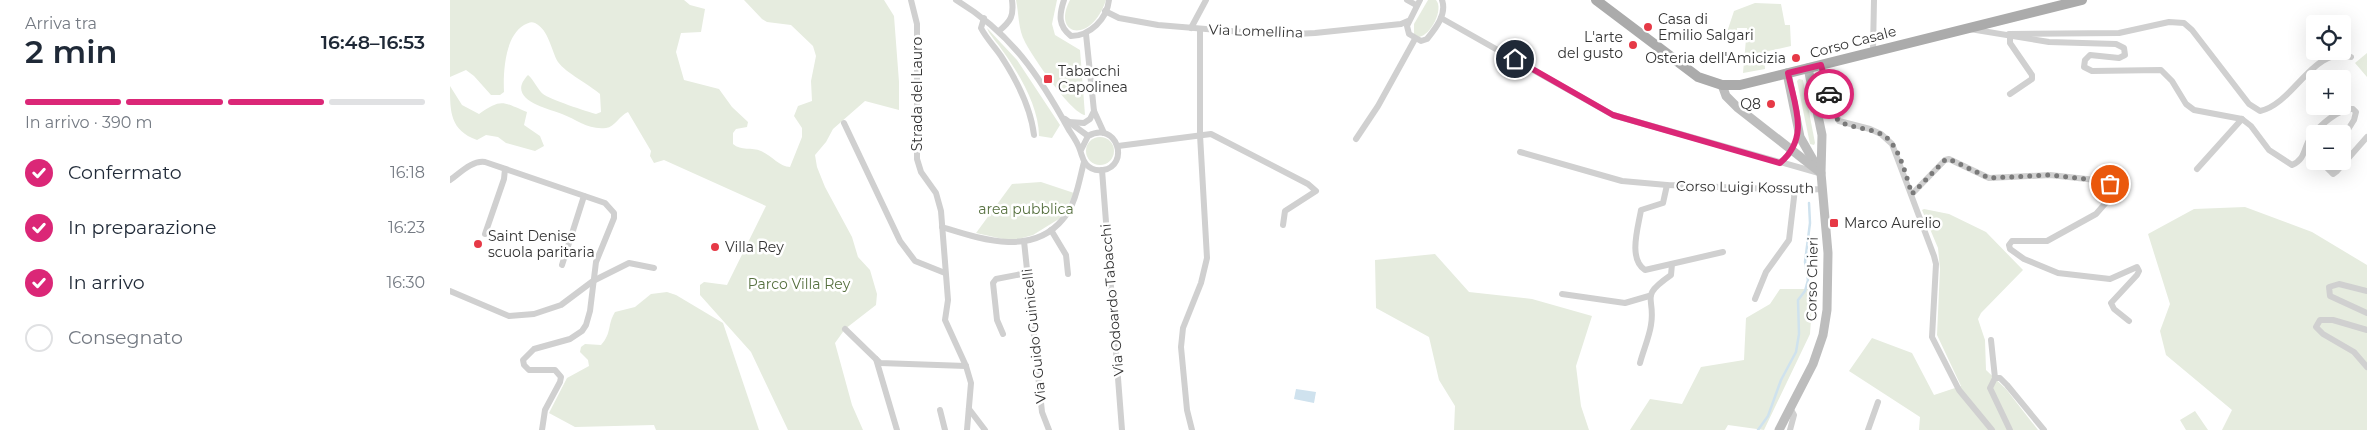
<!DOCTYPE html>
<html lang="it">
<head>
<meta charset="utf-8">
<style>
  body { margin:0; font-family:Montserrat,sans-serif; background:#f6f6f7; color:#1f2937; height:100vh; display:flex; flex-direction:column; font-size:19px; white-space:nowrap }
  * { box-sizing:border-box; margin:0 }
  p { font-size:16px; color:#747a83 }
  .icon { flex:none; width:28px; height:28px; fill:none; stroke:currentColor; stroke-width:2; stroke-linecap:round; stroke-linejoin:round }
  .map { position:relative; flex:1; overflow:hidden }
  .details { display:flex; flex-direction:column; background:#fff; width:450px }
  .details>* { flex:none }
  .fabs { position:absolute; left:1856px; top:15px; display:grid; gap:10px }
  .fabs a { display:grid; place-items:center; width:45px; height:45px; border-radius:5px; background:#fff; box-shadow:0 5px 20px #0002; font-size:25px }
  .pin { position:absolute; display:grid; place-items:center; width:42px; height:42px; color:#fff; margin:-21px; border:2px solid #fff; border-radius:50%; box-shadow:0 1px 5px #0007 }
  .courier { position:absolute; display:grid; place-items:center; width:50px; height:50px; margin:-25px; border:4px solid #db2777; border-radius:50%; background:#fff; color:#222; box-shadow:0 1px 6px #0007 }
  .overview em { font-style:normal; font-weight:600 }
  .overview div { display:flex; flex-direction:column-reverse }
  .overview { display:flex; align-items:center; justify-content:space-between; height:85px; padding:0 25px }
  h1 { font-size:32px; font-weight:600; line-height:38px }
  .bar { display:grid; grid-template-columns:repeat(4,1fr); gap:8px 5px; align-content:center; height:60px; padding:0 25px }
  .bar i { height:6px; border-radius:4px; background:#e0e1e3 }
  .bar .current { background:#db2777 }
  .bar p { grid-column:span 4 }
  ol { padding:0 25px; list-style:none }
  li { display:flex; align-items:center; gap:15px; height:55px }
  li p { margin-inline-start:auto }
  li .icon { padding:5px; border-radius:50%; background:#db2777; color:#fff; stroke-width:4 }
  li:last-child { color:#747a83 }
  li i { width:28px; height:28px; border:2px solid #e0e1e3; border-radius:50% }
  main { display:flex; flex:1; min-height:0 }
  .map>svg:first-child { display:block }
  .green { fill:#e6ecdf }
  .water { fill:#cfe2ee }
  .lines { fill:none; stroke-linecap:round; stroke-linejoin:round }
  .stream { stroke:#cfe2ee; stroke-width:2.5 }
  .minor { stroke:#d0d0d0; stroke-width:6 }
  .secondary { stroke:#bdbdbd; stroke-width:9 }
  .primary { stroke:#ababab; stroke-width:10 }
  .done { stroke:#7a7a7a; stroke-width:5; stroke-dasharray:0 9 }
  .route { stroke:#db2777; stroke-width:6 }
  .poi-dot { fill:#e63946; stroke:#fff; stroke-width:2 }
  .labels { text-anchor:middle; stroke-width:5; stroke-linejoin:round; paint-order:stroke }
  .poi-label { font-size:14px; fill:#333; stroke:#fff; text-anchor:start }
  .street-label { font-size:14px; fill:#333; stroke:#fff }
  .park-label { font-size:14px; fill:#56703f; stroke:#fff }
</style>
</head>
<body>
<main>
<section class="details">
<div class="overview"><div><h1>2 min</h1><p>Arriva tra</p></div><em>16:48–16:53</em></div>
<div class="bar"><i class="current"></i><i class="current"></i><i class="current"></i><i></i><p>In arrivo · 390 m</p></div>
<ol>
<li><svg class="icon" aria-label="check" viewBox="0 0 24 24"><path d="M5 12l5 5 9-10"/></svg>Confermato<p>16:18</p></li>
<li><svg class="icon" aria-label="check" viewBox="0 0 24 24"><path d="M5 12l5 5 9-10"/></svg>In preparazione<p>16:23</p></li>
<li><svg class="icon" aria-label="check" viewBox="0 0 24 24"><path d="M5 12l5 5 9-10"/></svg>In arrivo<p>16:30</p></li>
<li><i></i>Consegnato</li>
</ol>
</section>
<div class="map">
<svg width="1917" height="430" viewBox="0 0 1917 430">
  <rect width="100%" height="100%" fill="#fff"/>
  <g class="green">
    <path d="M0 0H234L240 5 255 9 251 32 231 33 226 52 234 80 269 89 282 107 298 122 297 127 286 129 283 133V144C291 151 302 147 311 151 321 155 330 167 340 167L352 137V128L344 116 348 106 362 101 361 81 366 56 363 46 341 25 317 22 312 19 294 0H434L444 16 449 82V110L415 101 383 129 376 142 365 155 367 167 375 187 402 237 408 257 420 270 427 294 426 305 395 329 385 343 402 405 413 430H338L301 352 250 295V285L254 282 277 285 316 206 214 160 204 163 200 156 201 151 178 112C170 115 165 127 156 128 138 130 128 120 112 114 96 108 55 99 78 75 84 80 88 90 93 94 99 99 138 112 146 114L151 112 150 94C140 85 116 73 108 62 101 50 99 30 85 23 81 21 78 23 74 25 55 36 53 72 54 92L50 95H41L24 76 16 70 0 77Z"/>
    <path d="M566 0H607L602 24 605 35 630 50 635 115C621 113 582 56 575 42 568 29 569 14 566 0Z"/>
    <path d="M620 0H656C641 45 601 36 620 0Z"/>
    <path d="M978 0H986C994 9 981 35 969 37L964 34V24Z"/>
    <polygon points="1305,3 1331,4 1335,25 1340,25 1341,46 1314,52 1315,69 1293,73 1297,28 1287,28 1286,39 1276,35 1284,11"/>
    <path d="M537 28 567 60 610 125 602 138 589 136C589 107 569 73 552 50 547 42 540 36 537 28Z"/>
    <polygon points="1917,53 1917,77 1905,63"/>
    <polygon points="1349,79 1353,80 1365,143 1364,145 1360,144 1347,81"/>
    <path d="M0 86 12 105 29 114C52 98 52 102 77 112L74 125 90 136 94 146 85 151 56 143 48 137 36 135 27 140C0 130 0 112 0 86Z"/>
    <circle cx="650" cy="151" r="14"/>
    <polygon points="591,182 624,193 612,217 583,235 562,241 526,233 562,184"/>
    <polygon points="1795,207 1862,232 1917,265 1917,430 1772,430 1782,410 1716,355 1710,331 1720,304 1698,234 1744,209"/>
    <polygon points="1474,209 1499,214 1536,232 1573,270 1531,313 1528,319 1535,340 1536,370 1556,389 1588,430 1469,430 1470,417 1399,371 1422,338 1462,353 1484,395 1511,386 1487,335 1490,269 1488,248 1472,210"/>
    <polygon points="985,254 1019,292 1082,299 1142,316 1126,366 1131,406 1139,430 1004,430 1005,406 989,380 979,337 926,308 925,260"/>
    <polygon points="1330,289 1363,289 1360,334 1314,430 1278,425 1275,430 1180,430 1200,399 1232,404 1251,367 1294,360 1296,318 1320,304"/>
    <path d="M217 292 226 295 273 323 309 430H206L204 425 125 427 99 413 117 378 139 366 138 360 130 352 131 347 135 344 151 345C162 333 157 325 165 312L185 307 201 294Z"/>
    <polygon points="1745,411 1758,430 1736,430 1730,420"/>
  </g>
  <polygon class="water" points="846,389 866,392 864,403 844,399"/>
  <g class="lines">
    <polyline class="stream" points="1308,430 1318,416 1331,380 1346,352 1349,334 1348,300 1355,291 1358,280 1355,262 1360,223 1359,203"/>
    <g class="minor">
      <polyline points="461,0 467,24 467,159 471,172 486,193 491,211 498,300 495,320 516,366 521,383 517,430"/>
      <path d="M506 0C561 33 589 75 619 130 623 136 628 143 630 150 632 155 632 159 636 164 640 169 646 171 653 170 680 166 668 120 638 136L631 150"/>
      <path d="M614 0C609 15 608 26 621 36 640 36 657 19 659 0"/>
      <polyline points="957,0 966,5"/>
      <path d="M970 0 957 26 959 34 971 41 977 39C986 28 997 14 992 0"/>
      <polyline points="655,11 669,18 708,25 827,35 865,33 951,24 958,21"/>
      <path d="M534 18 531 28C536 38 545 47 551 56 566 79 581 109 584 135"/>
      <polyline points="991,18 1163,115 1369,173"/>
      <polyline points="741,28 756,0"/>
      <path d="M1520 29 1599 42 1666 44 1674 48 1675 55 1669 58 1640 55 1635 60 1634 67 1642 71 1711 70 1722 81 1736 104 1744 110 1792 119 1801 126 1819 150 1842 165C1856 159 1853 148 1861 137 1869 126 1889 108 1903 109L1906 112 1904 120 1892 139"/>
      <path d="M549 31C561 21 564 16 562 0"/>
      <polyline points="636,34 644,111 654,133"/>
      <path d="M1559 34 1669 33 1719 22 1734 23 1742 30 1799 104 1810 111C1844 104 1864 44 1901 57"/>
      <polyline points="1423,51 1424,0"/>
      <polyline points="1371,65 1383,110 1389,121 1420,129 1431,134 1442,144 1484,256 1486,264 1482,337 1509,390 1542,430"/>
      <polyline points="1560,94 1582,79 1582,75 1560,43 1560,36"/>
      <polyline points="615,119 638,136"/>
      <polyline points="619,122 634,123 640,119 644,111"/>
      <polyline points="394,123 450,241 465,261 495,273"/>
      <polyline points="906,139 928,106 965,39"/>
      <polyline points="668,146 761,134 858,184 866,191 835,211 833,225"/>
      <polyline points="1070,152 1172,181 1217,185 1351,190 1373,189"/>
      <polyline points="1879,161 1877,168 1883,174 1887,171 1917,137"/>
      <polyline points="1330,163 1343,150"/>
      <polyline points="1747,169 1792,119"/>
      <polyline points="652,170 672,430"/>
      <path d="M0 180C10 173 22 160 35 162L155 203 164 213V218L146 262 140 311 136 325 132 331 120 339 84 349 73 360 74 365 79 370H105L111 377 110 382 95 410 92 430"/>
      <path d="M1217 185 1213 203 1191 210C1188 228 1178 259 1195 270L1273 252"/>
      <polyline points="1462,194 1495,160 1499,159 1539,178 1600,175 1655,181 1660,184 1660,198 1646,214 1597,241 1562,241 1559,245 1560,249 1574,259 1608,273 1660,279 1687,267 1689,271 1687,275 1661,303 1664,309 1679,321"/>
      <path d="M492 227C531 239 582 257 613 219 626 204 629 181 634 162"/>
      <polyline points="601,230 616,255 618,274"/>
      <polyline points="35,234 54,179 55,169"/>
      <polyline points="574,241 592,412 599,430"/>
      <polyline points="112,265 134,196"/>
      <polyline points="0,291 59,316 84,314 111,305 143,281 179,263 204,268"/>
      <polyline points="1917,291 1889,284 1879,287 1880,296 1917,313"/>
      <polyline points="1112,294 1175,303 1199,296"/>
      <polyline points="1305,299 1316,272 1339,240 1345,189"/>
      <polyline points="395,329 430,363 516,366"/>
      <polyline points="1917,330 1883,320 1870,320 1866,327 1873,334 1904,352 1917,367"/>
      <polyline points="553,334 547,320 543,283 546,279 577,273"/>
      <polyline points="1541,340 1545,378"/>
      <polyline points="426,359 447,430"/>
      <path d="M1190 363C1193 351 1199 338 1201 325 1206 296 1188 298 1221 275L1222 264"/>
      <polyline points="519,409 535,430"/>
      <polyline points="490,410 495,430"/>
      <polyline points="742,430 737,410 731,347 733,328 751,283 757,258 750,135 750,29"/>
      <polyline points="1340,430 1344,415 1340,408"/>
      <polyline points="1418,430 1428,402"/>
      <polyline points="1560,430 1540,388 1545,378 1550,378 1557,385 1594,430"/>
    </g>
    <g class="secondary">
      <polyline points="1337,73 1350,137 1366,165"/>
      <polyline points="1272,85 1276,96 1288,108 1371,173"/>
      <polyline points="1329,430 1363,364 1373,335 1377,310 1378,253 1371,173 1372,135 1358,68"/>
    </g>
    <polyline class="primary" points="1146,0 1248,77 1272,85 1290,85 1632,0"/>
  </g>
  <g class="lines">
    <path class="done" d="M1379 94C1381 101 1382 110 1385 116 1392 130 1424 126 1437 138 1451 151 1456 177 1462 194L1495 160 1499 159 1539 178 1600 175 1655 181 1660 184"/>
    <path class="route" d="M1065 59 1163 115 1330 163C1360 137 1345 107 1338 73L1371 65 1379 94"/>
  </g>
  <g class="poi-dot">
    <circle cx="1198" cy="27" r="5"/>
    <circle cx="1183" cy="45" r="5"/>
    <circle cx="1346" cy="58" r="5"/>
    <rect x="593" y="74" width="10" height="10" rx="2.5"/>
    <circle cx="1321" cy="104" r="5"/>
    <rect x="1379" y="218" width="10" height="10" rx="2.5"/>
    <circle cx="28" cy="244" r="5"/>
    <circle cx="265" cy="247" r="5"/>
  </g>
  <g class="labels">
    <g class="poi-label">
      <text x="1208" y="24">Casa di<tspan x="1208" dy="16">Emilio Salgari</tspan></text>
      <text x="1173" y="42" text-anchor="end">L'arte<tspan x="1173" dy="16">del gusto</tspan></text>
      <text x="1336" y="63" text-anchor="end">Osteria dell'Amicizia</text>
      <text x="608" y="76">Tabacchi<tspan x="608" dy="16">Capolinea</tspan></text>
      <text x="1311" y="109" text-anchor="end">Q8</text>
      <text x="1394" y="228">Marco Aurelio</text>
      <text x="38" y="241">Saint Denise<tspan x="38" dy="16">scuola paritaria</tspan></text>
      <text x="275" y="252">Villa Rey</text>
    </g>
    <g class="street-label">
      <text transform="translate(806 31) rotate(2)" y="5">Via Lomellina</text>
      <text transform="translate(1403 42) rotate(-15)" y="5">Corso Casale</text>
      <text transform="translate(467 94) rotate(-90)" y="5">Strada del Lauro</text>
      <text transform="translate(1295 187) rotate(1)" y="5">Corso Luigi Kossuth</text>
      <text transform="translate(1362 279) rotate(-89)" y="5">Corso Chieri</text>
      <text transform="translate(662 300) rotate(-95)" y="5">Via Odoardo Tabacchi</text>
      <text transform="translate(584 336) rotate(-96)" y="5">Via Guido Guinicelli</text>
    </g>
    <g class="park-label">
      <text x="576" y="214">area pubblica</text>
      <text x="349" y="289">Parco Villa Rey</text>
    </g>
  </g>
</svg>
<div class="fabs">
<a><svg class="icon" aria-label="locate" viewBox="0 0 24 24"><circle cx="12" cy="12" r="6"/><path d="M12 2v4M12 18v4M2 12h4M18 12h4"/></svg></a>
<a>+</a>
<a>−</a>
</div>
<div class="pin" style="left:1660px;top:184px;background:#ea580c"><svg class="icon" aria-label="bag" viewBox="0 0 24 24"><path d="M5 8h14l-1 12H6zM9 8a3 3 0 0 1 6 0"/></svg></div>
<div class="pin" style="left:1065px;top:59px;background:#1f2937"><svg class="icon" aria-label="home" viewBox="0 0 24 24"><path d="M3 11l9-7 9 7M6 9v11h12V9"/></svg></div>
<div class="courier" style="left:1379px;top:94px"><svg class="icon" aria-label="car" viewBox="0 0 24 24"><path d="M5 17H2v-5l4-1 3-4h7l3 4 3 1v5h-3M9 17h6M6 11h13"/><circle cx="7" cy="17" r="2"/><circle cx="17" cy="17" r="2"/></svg></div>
</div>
</main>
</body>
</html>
